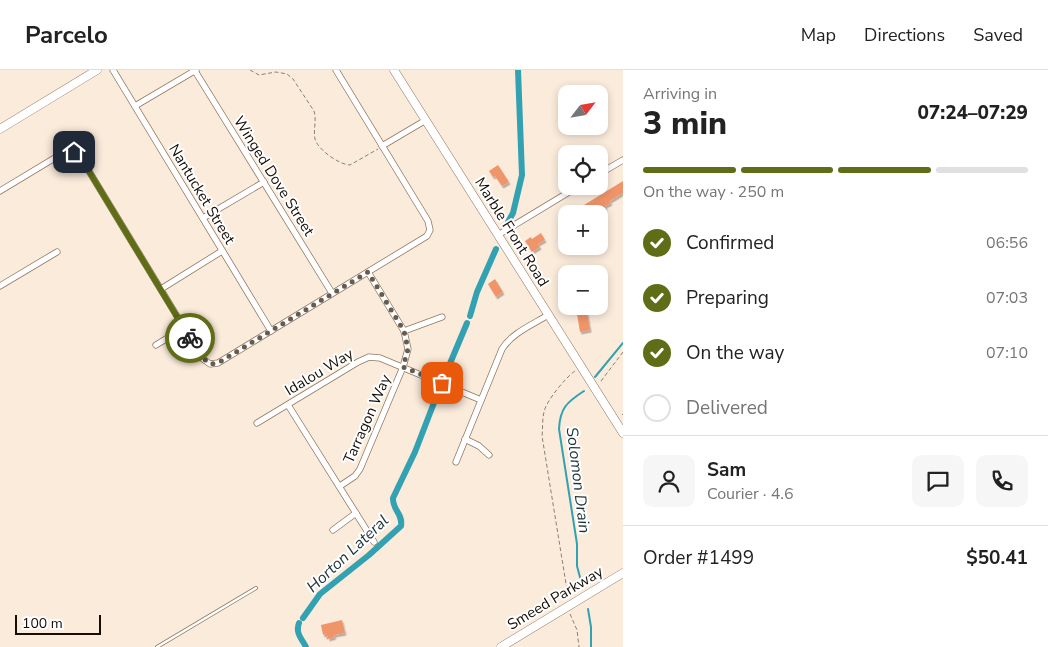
<!DOCTYPE html>
<html lang="en">
<head>
<meta charset="utf-8">
<style>
  body { margin:0; font-family:"Nunito Sans",sans-serif; background:#f6f6f6; color:#222; height:100vh; display:flex; flex-direction:column; font-size:19px; white-space:nowrap }
  * { box-sizing:border-box; margin:0 }
  p { font-size:16px; color:#767676 }
  .icon { flex:none; width:28px; height:28px; fill:none; stroke:currentColor; stroke-width:2; stroke-linecap:round; stroke-linejoin:round }
  .map { position:relative; flex:1; overflow:hidden }
  .sheet { display:flex; flex-direction:column; background:#fff; width:425px }
  .sheet>* { flex:none }
  .needle { width:32px; rotate:59deg }
  .buttons { position:absolute; left:558px; top:15px; display:grid; gap:10px }
  .buttons a { display:grid; place-items:center; width:50px; height:50px; border-radius:10px; background:#fff; box-shadow:0 2px 8px #0003; font-size:25px }
  .scale { position:absolute; left:15px; bottom:12px; width:86px; box-sizing:border-box; padding-left:5px; border:2px solid #160d05; border-top:0; font-size:14px; line-height:18px; white-space:nowrap; color:#160d05; -webkit-text-stroke:4px #fff; paint-order:stroke }
  .pin { position:absolute; display:grid; place-items:center; width:42px; height:42px; color:#fff; margin:-21px; border-radius:10px; box-shadow:0 2px 8px #0006 }
  .courier { position:absolute; display:grid; place-items:center; width:50px; height:50px; margin:-25px; border:4px solid #606d17; border-radius:50%; background:#fff; color:#222; box-shadow:0 1px 6px #0007 }
  .headline em { font-style:normal; font-weight:800 }
  .headline div { display:flex; flex-direction:column-reverse }
  .headline { display:flex; align-items:center; justify-content:space-between; height:85px; padding:0 20px }
  h1 { font-size:32px; font-weight:800; line-height:38px }
  .bar { display:grid; grid-template-columns:repeat(4,1fr); gap:8px 5px; align-content:center; height:60px; padding:0 20px }
  .bar i { height:6px; border-radius:4px; background:#e0e0e0 }
  .bar .on { background:#606d17 }
  .bar p { grid-column:span 4 }
  .line { display:flex; align-items:center; gap:12px; padding:0 20px; border-top:1px solid #e0e0e0 }
  .line div { flex:1 }
  .round { display:grid; place-items:center; flex:none; width:52px; height:52px; border-radius:10px; background:#f6f6f6 }
  ol { padding:0 20px; list-style:none }
  li { display:flex; align-items:center; gap:15px; height:55px }
  li p { margin-inline-start:auto }
  li .icon { padding:5px; border-radius:50%; background:#606d17; color:#fff; stroke-width:4 }
  li:last-child { color:#767676 }
  li i { width:28px; height:28px; border:2px solid #e0e0e0; border-radius:50% }
  header { display:flex; align-items:center; gap:30px; box-sizing:border-box; height:70px; padding:0 25px; background:#fff; border-bottom:1px solid #e0e0e0 }
  header strong { font-size:24px }
  nav { display:flex; gap:28px; margin-inline-start:auto; font-size:18px }
  main { display:flex; flex:1; min-height:0 }
  .map>svg:first-child { display:block }
  .lines { fill:none; stroke-linecap:round; stroke-linejoin:round }
  .stream { stroke:#32a1b2; stroke-width:2 }
  .canal { stroke:#32a1b2; stroke-width:6 }
  .building { fill:#f0956b; filter:url(#shadow) }
  .lane-casing { stroke:#917861; stroke-width:4 }
  .street-casing { stroke:#917861; stroke-width:7 }
  .secondary-casing { stroke:#917861; stroke-width:9 }
  .path { stroke:#8b7e72; stroke-width:1; stroke-dasharray:4 2.5; stroke-linecap:butt }
  .lane { stroke:#fff; stroke-width:2.5 }
  .street { stroke:#fff; stroke-width:5.5 }
  .secondary { stroke:#fff; stroke-width:8 }
  .done { stroke:#665b50; stroke-width:5; stroke-dasharray:0 9 }
  .route { stroke:#606d17; stroke-width:6 }
  .labels { text-anchor:middle; stroke-width:4; stroke-linejoin:round; paint-order:stroke }
  .street-label { font-size:15px; fill:#160d05; stroke:#fff }
  .water-label { font-size:16px; font-style:italic; fill:#1c3439; stroke:#fff }
</style>
</head>
<body>
<header>
<strong>Parcelo</strong>
<nav><a>Map</a><a>Directions</a><a>Saved</a></nav>
</header>
<main>
<div class="map">
<svg width="623" height="577" viewBox="0 0 623 577">
  <defs>
    <filter id="shadow"><feDropShadow dx="1.5" dy="2.5" stdDeviation="0" flood-color="#0004"/></filter>
  </defs>
  <rect width="100%" height="100%" fill="#fbebdb"/>
  <g class="lines">
    <g class="stream">
      <polyline points="595,307 623,273"/>
      <path d="M581 511 577 496V474L559 359C560 338 567 332 584 321"/>
      <polyline points="588,539 591,557 591,577"/>
    </g>
    <g class="canal">
      <polyline points="508,152 513,143 522,105 518,0"/>
      <polyline points="470,246 477,222 496,179"/>
      <polyline points="446,303 467,253"/>
      <path d="M303 548 320 524 369 485 401 456C403 443 392 440 393 428L415 382 437 325"/>
      <path d="M299 553C295 563 302 569 306 577"/>
    </g>
  </g>
  <g class="building">
    <polygon points="498,95 509,112 502,116 495,106 493,107 489,101"/>
    <polygon points="623,111 623,123 610,131 611,133 605,136 606,138 597,144 590,144 584,135"/>
    <polygon points="541,163 545,170 538,174 540,177 532,182 525,171 531,167 532,169"/>
    <polygon points="495,209 503,222 496,227 488,214"/>
    <polygon points="587,242 590,260 580,262 577,244"/>
    <polygon points="342,550 345,563 334,565 335,567 328,569 328,566 325,567 325,564 323,565 321,555"/>
  </g>
  <g class="lines">
    <g class="lane-casing">
      <polyline id="lane" points="157,577 256,518"/>
    </g>
    <g class="street-casing">
      <g id="street">
        <polyline points="113,0 271,261"/>
        <polyline points="195,1 332,223"/>
        <polyline points="135,36 196,0"/>
        <polyline points="382,76 426,50"/>
        <polyline points="599,104 623,90"/>
        <polyline points="0,121 63,83 74,82 81,88 203,289 210,294 218,293 427,166 430,160 428,151 336,0"/>
        <polyline points="203,148 264,112"/>
        <polyline points="498,165 579,116"/>
        <polyline points="0,216 57,182"/>
        <polyline points="161,219 222,181"/>
        <polyline points="404,261 442,247"/>
        <polyline points="156,275 184,258"/>
        <polyline points="288,335 374,472"/>
        <polyline points="257,353 358,292 369,287 380,288 481,330"/>
        <polyline points="465,369 479,376 489,385"/>
        <path d="M456 392 502 279C512 263 532 255 548 245"/>
        <polyline points="340,416 355,406 360,399 403,297 408,279 404,261 368,202"/>
        <polyline points="333,460 356,443"/>
      </g>
    </g>
    <g class="secondary-casing">
      <g id="secondary">
        <polyline points="394,0 623,363"/>
        <polyline points="0,59 97,0"/>
        <polyline points="501,577 623,503"/>
      </g>
    </g>
    <g class="path">
      <path d="M250 0 259 5 276 2 287 4 293 9 314 41C317 50 313 60 315 69 318 80 340 95 350 95L378 79"/>
      <polyline points="601,311 623,282"/>
      <polyline points="622,345 623,344"/>
      <path d="M568 526 542 366C543 358 542 350 544 342 546 331 566 307 575 301"/>
      <polyline points="570,544 577,560 579,577"/>
    </g>
    <use href="#lane" class="lane"/>
    <use href="#street" class="street"/>
    <use href="#secondary" class="secondary"/>
  </g>
  <g class="lines">
    <polyline class="done" points="190,268 203,288 210,294 218,293 368,202 404,261 408,279 403,297 442,313"/>
    <polyline class="route" points="74,82 81,88 190,268"/>
  </g>
  <g class="labels">
    <g class="street-label">
      <text transform="translate(274 106) rotate(58)" y="5">Winged Dove Street</text>
      <text transform="translate(202 124) rotate(59)" y="5">Nantucket Street</text>
      <text transform="translate(512 162) rotate(58)" y="5">Marble Front Road</text>
      <text transform="translate(319 302) rotate(-31)" y="5">Idalou Way</text>
      <text transform="translate(367 349) rotate(-66)" y="5">Tarragon Way</text>
      <text transform="translate(555 528) rotate(-31)" y="5">Smeed Parkway</text>
    </g>
    <g class="water-label">
      <text transform="translate(579 410) rotate(83)" y="6">Solomon Drain</text>
      <text transform="translate(347 483) rotate(-43)" y="6">Horton Lateral</text>
    </g>
  </g>
</svg>
<div class="buttons">
<a><svg class="needle" viewBox="-14 -14 28 28"><path d="M0-13l5 13h-10z" fill="#e53935"/><path d="M0 13l5-13h-10z" fill="#767676"/></svg></a>
<a><svg class="icon" aria-label="locate" viewBox="0 0 24 24"><circle cx="12" cy="12" r="6"/><path d="M12 2v4M12 18v4M2 12h4M18 12h4"/></svg></a>
<a>+</a>
<a>−</a>
</div>
<div class="scale">100 m</div>
<div class="pin" style="left:442px;top:313px;background:#ea580c"><svg class="icon" aria-label="bag" viewBox="0 0 24 24"><path d="M5 8h14l-1 12H6zM9 8a3 3 0 0 1 6 0"/></svg></div>
<div class="pin" style="left:74px;top:82px;background:#1f2937"><svg class="icon" aria-label="home" viewBox="0 0 24 24"><path d="M3 11l9-7 9 7M6 9v11h12V9"/></svg></div>
<div class="courier" style="left:190px;top:268px"><svg class="icon" aria-label="bike" viewBox="0 0 24 24"><circle cx="6" cy="16" r="4"/><circle cx="18" cy="16" r="4"/><path d="M6 16l4-8h5l3 8M10 8l3 8H6M13 5h3"/></svg></div>
</div>
<section class="sheet">
<div class="headline"><div><h1>3 min</h1><p>Arriving in</p></div><em>07:24–07:29</em></div>
<div class="bar"><i class="on"></i><i class="on"></i><i class="on"></i><i></i><p>On the way · 250 m</p></div>
<ol>
<li><svg class="icon" aria-label="check" viewBox="0 0 24 24"><path d="M5 12l5 5 9-10"/></svg>Confirmed<p>06:56</p></li>
<li><svg class="icon" aria-label="check" viewBox="0 0 24 24"><path d="M5 12l5 5 9-10"/></svg>Preparing<p>07:03</p></li>
<li><svg class="icon" aria-label="check" viewBox="0 0 24 24"><path d="M5 12l5 5 9-10"/></svg>On the way<p>07:10</p></li>
<li><i></i>Delivered</li>
</ol>
<div class="line" style="height:90px"><a class="round"><svg class="icon" aria-label="person" viewBox="0 0 24 24"><circle cx="12" cy="8" r="4"/><path d="M4 21q1-7 8-7t8 7"/></svg></a><div><b>Sam</b><p>Courier · 4.6</p></div><a class="round"><svg class="icon" aria-label="chat" viewBox="0 0 24 24"><path d="M4 5h16v11H9l-5 4z"/></svg></a><a class="round"><svg class="icon" aria-label="phone" viewBox="0 0 24 24"><path d="M5 4h4l2 5-3 2q2 4 5 5l2-3 5 2v4C11 20 4 13 5 4z"/></svg></a></div>
<div class="line" style="height:65px"><div>Order #1499</div><b>$50.41</b></div>
</section>
</main>
</body>
</html>
